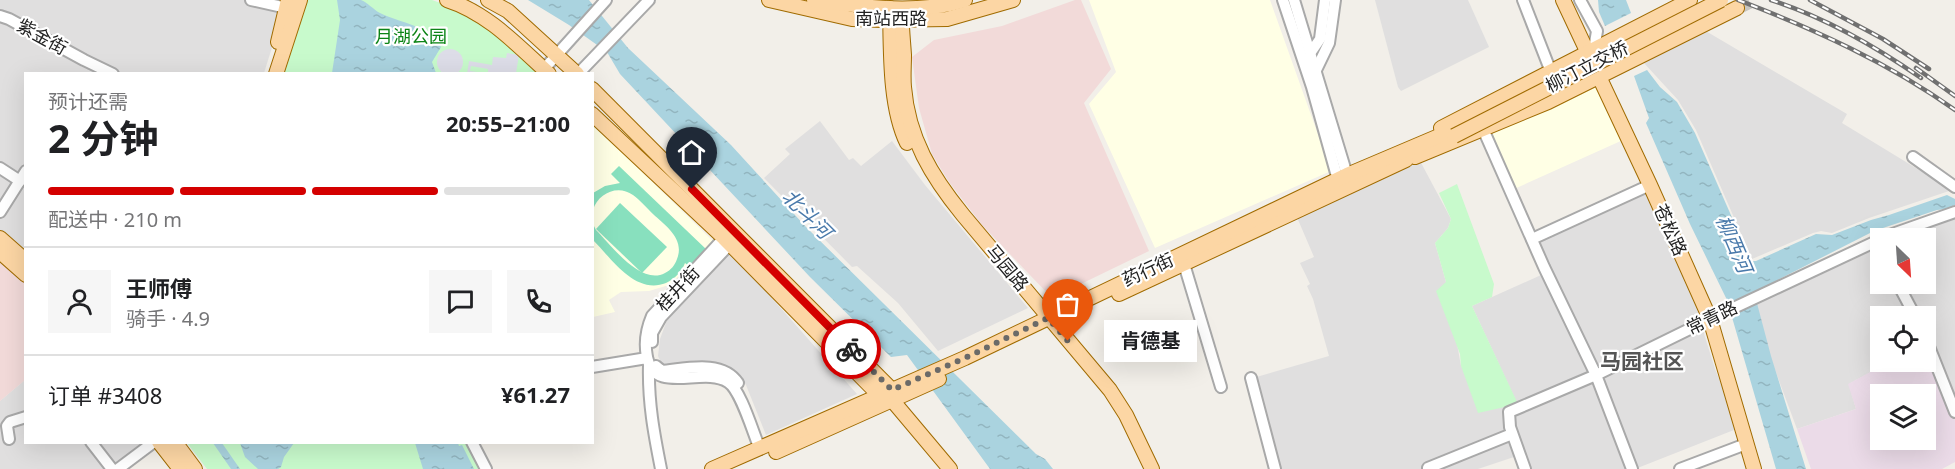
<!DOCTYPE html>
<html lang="zh">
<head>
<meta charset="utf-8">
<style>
  body { margin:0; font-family:"Noto Sans","Noto Sans SC",sans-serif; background:#f6f6f6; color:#202124; height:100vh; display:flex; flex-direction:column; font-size:22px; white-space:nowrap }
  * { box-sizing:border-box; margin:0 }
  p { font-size:20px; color:#757577 }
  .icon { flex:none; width:33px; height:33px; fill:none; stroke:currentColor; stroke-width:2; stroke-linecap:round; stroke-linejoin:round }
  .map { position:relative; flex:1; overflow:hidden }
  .details { position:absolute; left:24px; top:72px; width:570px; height:372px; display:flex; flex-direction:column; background:#fff; border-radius:0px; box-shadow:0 6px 24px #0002 }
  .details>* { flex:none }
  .needle { width:39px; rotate:155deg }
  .controls { position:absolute; left:1870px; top:228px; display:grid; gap:12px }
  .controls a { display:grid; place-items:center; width:66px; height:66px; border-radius:0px; background:#fff; box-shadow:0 6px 24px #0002; font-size:30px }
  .pin { position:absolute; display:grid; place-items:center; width:51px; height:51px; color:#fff; margin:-62px -26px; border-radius:50% 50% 50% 0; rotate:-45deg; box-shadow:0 0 6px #0007 }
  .pin .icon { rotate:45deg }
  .courier { position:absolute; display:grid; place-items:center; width:60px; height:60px; margin:-30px; border:4px solid #d40000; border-radius:50%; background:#fff; color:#222; box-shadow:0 2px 8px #0007 }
  .bubble { position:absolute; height:42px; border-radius:0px; background:#fff; box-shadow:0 6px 24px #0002; font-size:20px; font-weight:700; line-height:42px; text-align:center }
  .head em { font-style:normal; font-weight:700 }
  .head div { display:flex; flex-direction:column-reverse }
  .head { display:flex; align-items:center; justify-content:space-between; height:102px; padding:0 24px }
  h1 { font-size:39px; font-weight:700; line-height:45px }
  .bar { display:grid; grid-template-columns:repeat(4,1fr); gap:9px 6px; align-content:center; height:72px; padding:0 24px }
  .bar i { height:8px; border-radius:4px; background:#e0e0e0 }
  .bar .active { background:#d40000 }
  .bar p { grid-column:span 4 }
  .line { display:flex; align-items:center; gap:15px; padding:0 24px; border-top:2px solid #e0e0e0 }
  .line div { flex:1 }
  .round { display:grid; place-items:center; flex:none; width:63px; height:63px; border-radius:0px; background:#f6f6f6 }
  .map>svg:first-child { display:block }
  .residential { fill:#e0dfdf }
  .commercial { fill:#f2dad9 }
  .industrial { fill:#ebdbe8; fill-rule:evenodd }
  .education { fill:#ffffe5 }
  .park { fill:#c8facc }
  .pitch { fill:#88e0be }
  .plaza { fill:#dddde8 }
  .water { fill:url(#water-ripples) }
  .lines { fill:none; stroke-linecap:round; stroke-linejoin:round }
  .major-tunnel { stroke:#c8c6c1; stroke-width:14; stroke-dasharray:14 7; stroke-linecap:butt }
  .minor-casing { stroke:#a9a9a9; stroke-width:14 }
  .major-casing { stroke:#a06b00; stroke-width:16 }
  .minor { stroke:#fff; stroke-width:10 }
  .major { stroke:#fcd6a4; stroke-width:14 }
  .rail-casing { stroke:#707070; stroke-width:4.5 }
  .rail { stroke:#fff; stroke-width:2; stroke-dasharray:7; stroke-linecap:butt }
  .major-bridge-casing { stroke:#a06b00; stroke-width:16; stroke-linecap:butt }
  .major-bridge { stroke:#fcd6a4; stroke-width:14 }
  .done { stroke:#6b6a68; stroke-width:6; stroke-dasharray:0 10.8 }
  .route { stroke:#d40000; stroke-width:8 }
  .labels { text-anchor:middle; stroke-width:4.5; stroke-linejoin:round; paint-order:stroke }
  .street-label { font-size:18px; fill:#222; stroke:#fff }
  .park-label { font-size:18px; fill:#0c8416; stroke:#fff }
  .water-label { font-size:20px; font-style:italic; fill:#4a7aab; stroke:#fff }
  .quarter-label { font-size:21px; font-weight:bold; fill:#555; stroke:#fff }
</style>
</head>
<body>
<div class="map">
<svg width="1955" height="469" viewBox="0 0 1955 469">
  <defs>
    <pattern id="water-ripples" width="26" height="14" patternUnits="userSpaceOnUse" patternTransform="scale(1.5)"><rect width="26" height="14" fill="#aad3df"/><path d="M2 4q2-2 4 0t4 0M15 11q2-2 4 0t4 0" fill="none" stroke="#92b5bf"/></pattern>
  </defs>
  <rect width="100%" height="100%" fill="#f2efe9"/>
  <g class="residential">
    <polygon points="0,0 245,0 284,9 264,73 26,74 25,169 0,209"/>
    <polygon points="1375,0 1468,0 1489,47 1401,91 1398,87"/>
    <polygon points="1704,30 1847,114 1842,123 1952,190 1869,218 1832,233 1821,231 1813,233 1752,259 1696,130 1678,100 1643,62"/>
    <polygon points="820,121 849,160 853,158 861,166 892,141 925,185 1028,308 938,351 898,303 857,266 852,267 764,178 790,154 785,149"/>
    <polygon points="1419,159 1451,219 1448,228 1435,243 1446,282 1461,366 1517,403 1472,306 1550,271 1537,241 1649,191 1706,316 1517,404 1506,413 1517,456 1478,469 1276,469 1253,378 1329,356 1313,299 1307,286 1310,284 1300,263 1314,257 1296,215"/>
    <polygon points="25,177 25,255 0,234 0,219"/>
    <polygon points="1955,212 1955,412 1926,341 1926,316 1881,316 1881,362 1889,362 1849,384 1856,409 1797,429 1749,300 1881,239 1881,284 1926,284 1926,238 1881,238"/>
    <polygon points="730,251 857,394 766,435 746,385 739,374 728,367 714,362 662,365 658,356 660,339 667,320"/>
    <polygon points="1702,327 1715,369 1739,428 1635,469 1531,469 1513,416"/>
    <polygon points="25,380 26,442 144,443 110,469 0,469 0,401"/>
  </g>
  <g class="commercial">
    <polygon points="1075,0 1081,0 1111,69 1084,103 1149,251 1052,298 982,225 949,182 932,154 919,108 912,57 934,40 1002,26"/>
    <polygon points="0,257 26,281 25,380 0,401"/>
  </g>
  <path class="industrial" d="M1926 341 1955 412V462L1942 469H1811L1797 429 1856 409 1848 384 1889 362H1926ZM1881 394H1926V440H1881Z"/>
  <g class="education">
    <polygon points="1089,0 1270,0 1331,171 1155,248 1089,104 1116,72"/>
    <polygon points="1598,84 1623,140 1512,190 1487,134"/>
    <polygon points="592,123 716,244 679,282 649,291 621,292 609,300 615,312 593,317"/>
  </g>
  <g class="park">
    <polygon points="303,0 432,0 460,10 491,28 542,74 279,74"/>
    <polygon points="1457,184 1494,284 1492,297 1472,306 1518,404 1478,413 1461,366 1460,354 1436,291 1446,282 1435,243 1448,228 1451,219 1439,193"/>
    <polygon points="187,443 468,443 481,469 207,469"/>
  </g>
  <g class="pitch">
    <path d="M619 166 707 250 691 268 685 263C682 271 675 279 666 283 635 295 612 259 593 240V224L596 230C612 246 641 286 665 273 671 270 675 265 677 259 685 239 666 226 653 214 647 208 640 200 633 195 618 184 598 193 593 210V193L605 186 620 183 611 174Z"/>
    <polygon points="620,203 667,247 642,273 596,229"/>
  </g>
  <g class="plaza">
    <circle cx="450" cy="62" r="13"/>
    <polygon points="507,53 519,55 516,73 488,73 488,69 471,66 470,71 484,73 467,74 469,61 492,65 493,57 506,58"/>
  </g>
  <g class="water">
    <path d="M337 0C344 0 355 0 361 0 367 2 374 10 380 13 403 24 426 24 441 47L432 62 436 73H332L340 20Z"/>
    <polygon points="528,0 589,0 628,48 731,145 806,227 1036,454 1045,459 1053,469 990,469 907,355 891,357 810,277 620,74 607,52 569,25"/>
    <polygon points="1598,0 1626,0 1631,13 1605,26 1599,12"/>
    <polygon points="1647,70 1660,87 1677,102 1695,133 1751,261 1756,261 1816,234 1832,235 1871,220 1889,215 1947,195 1955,199 1955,205 1947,209 1937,210 1874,231 1754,292 1771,356 1806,469 1776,469 1727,300 1690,224 1646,123 1649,118 1634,76"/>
    <polygon points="213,443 222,443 240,469 231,469"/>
    <polygon points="240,443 240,442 294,443 284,457 281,467 278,469 258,469 245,457"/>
    <polygon points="415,443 458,443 459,446 462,445 474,469 423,469"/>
  </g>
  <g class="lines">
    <polyline class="major-tunnel" points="1737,8 1753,0"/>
    <g class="minor-casing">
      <g id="minor">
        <polyline points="251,0 287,8"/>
        <polyline points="1283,0 1312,87 1338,180 1341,184"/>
        <polyline points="1294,0 1347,175 1347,181"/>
        <polyline points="1523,0 1551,72"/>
        <polyline points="1580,0 1597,31 1595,43"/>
        <polyline points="0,16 9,19 84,60 113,74"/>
        <polyline points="1311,52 1320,39 1325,0"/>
        <polyline points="544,69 606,0"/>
        <polyline points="1316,70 1329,43 1335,0"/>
        <polyline points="578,74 649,0"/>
        <polyline points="1483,129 1544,267 1596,375 1632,469"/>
        <polyline points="1913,157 1955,187"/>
        <polyline points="0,168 20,181"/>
        <polyline points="0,212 26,171"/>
        <path d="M724 238 652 316C646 330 644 342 647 357 654 396 703 366 728 382 741 390 753 433 760 449"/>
        <polyline points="1881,238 1955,212"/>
        <polyline points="1532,239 1650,185"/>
        <polyline points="1184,264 1221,387"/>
        <polyline points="1898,284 1915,316"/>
        <polyline points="1926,339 1955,412"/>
        <polyline points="652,342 652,333 661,317 730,244"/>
        <path d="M649 366C648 402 654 434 661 469"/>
        <path d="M656 366 662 371C685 369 722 359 738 383"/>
        <polyline points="592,367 647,358"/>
        <polyline points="1251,378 1275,469"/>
        <polyline points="9,439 7,426 10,422 26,417"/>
        <polyline points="91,442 112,469"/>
        <polyline points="472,442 486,469"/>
        <polyline points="1428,468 1512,434"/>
        <polyline points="118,469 154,442"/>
        <polyline points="1525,469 1510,427 1509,412 1596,375 1710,319 1881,239"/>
        <polyline points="1680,469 1746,444"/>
      </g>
    </g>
    <g class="major-casing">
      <g id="major">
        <path d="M447 0C488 13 518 46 549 74"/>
        <polyline points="488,0 508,11 577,74"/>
        <polyline points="769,0 852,19 882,20 947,19 1013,0"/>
        <path d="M814 0C864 7 916 15 965 0"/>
        <polyline points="1563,0 1650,185 1710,319 1754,469"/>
        <path d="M890 8C891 49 889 106 907 143"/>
        <path d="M902 9C901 24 903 39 904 55 904 66 903 77 904 87 908 138 932 177 963 215L1110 390 1126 415 1152 469"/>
        <polyline points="278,42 288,0"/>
        <polyline points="276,74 300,0"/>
        <polyline points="592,89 892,390 892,395"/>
        <polyline points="592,114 724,238 879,395 892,400 950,469"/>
        <polyline points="1441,128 1690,0"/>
        <polyline points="1415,157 1548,102 1737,8"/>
        <polyline points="0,238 26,261"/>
        <polyline points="0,252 26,275"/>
        <polyline points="1119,294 1406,160"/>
        <polyline points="159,442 180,469"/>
        <polyline points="175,442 195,469"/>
        <polyline points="776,452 939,379"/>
        <polyline points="712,469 965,358 1347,175 1453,130"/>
      </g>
    </g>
    <use href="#minor" class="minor"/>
    <use href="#major" class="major"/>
    <g class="rail-casing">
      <g id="rail">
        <path d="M1738 0C1814 29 1889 63 1955 110"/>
        <path d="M1771 0C1824 17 1875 46 1921 78"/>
        <polyline points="1810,0 1883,39 1929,69"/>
        <polyline points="1916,68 1955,96"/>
      </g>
    </g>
    <use href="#rail" class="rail"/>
    <g class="major-bridge-casing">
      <polyline id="major-bridge" points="1454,136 1721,0"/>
    </g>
    <use href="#major-bridge" class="major-bridge"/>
  </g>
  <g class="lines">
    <polyline class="done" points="851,349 892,390 965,358 1048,318 1068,341"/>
    <polyline class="route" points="692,189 851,349"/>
  </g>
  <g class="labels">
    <g class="street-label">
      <text x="891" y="25">南站西路</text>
      <text transform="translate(42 37) rotate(29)" y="6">紫金街</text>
      <text transform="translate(1587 67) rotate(-27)" y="6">柳汀立交桥</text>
      <text transform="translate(1670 230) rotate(66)" y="6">苍松路</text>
      <text transform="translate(1007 268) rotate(50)" y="6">马园路</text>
      <text transform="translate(1148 270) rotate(-25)" y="6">药行街</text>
      <text transform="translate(678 289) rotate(-47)" y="6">桂井街</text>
      <text transform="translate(1712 318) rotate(-26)" y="6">常青路</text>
    </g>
    <g class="park-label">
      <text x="411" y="43">月湖公园</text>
    </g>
    <g class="water-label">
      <text transform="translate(807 214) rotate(45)" y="7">北斗河</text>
      <text transform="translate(1734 244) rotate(67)" y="7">柳西河</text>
    </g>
    <g class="quarter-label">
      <text x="1642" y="369">马园社区</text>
    </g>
  </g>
</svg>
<div class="controls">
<a><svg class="needle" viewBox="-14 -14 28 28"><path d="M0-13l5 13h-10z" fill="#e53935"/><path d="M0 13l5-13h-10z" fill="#757577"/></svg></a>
<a><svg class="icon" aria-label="locate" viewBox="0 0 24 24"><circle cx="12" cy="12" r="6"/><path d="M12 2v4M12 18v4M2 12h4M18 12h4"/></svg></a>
<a><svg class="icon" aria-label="layers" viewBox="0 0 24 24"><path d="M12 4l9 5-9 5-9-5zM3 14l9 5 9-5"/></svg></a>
</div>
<div class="pin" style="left:1068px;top:341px;background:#ea580c"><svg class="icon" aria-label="bag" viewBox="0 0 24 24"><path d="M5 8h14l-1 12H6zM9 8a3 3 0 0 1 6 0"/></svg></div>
<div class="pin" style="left:692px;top:189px;background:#1f2937"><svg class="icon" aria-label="home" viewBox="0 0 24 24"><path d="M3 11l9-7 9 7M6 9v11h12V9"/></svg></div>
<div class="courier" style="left:851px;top:349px"><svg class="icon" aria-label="bike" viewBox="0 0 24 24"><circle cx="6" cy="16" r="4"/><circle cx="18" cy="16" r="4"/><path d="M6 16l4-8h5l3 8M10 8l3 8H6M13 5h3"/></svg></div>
<div class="bubble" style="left:1104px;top:320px;width:93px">肯德基</div>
<section class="details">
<div class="head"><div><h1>2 分钟</h1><p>预计还需</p></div><em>20:55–21:00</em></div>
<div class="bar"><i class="active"></i><i class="active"></i><i class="active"></i><i></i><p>配送中 · 210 m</p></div>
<div class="line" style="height:108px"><a class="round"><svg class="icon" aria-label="person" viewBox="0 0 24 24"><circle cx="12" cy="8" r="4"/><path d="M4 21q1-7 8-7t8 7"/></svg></a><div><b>王师傅</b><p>骑手 · 4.9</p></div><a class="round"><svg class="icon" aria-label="chat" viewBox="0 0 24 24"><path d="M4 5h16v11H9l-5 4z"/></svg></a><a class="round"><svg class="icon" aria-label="phone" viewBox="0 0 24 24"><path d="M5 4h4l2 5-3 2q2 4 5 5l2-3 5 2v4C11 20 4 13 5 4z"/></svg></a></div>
<div class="line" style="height:78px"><div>订单 #3408</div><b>¥61.27</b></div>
</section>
</div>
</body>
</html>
